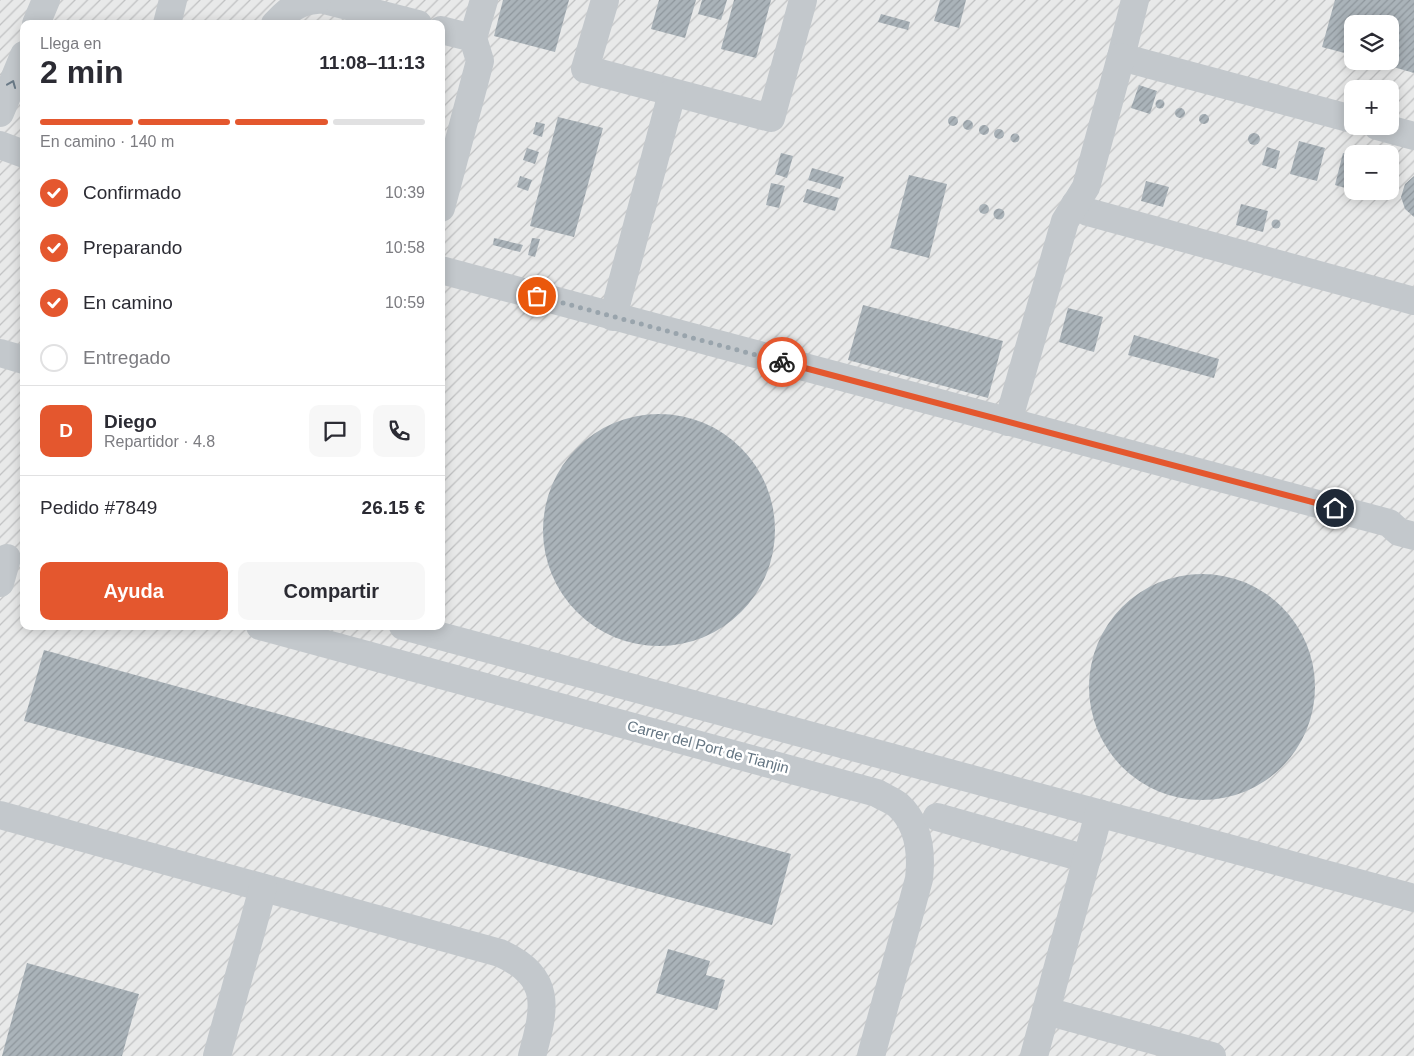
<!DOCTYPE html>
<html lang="es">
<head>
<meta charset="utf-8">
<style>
  body { margin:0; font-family:Helvetica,sans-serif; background:#f7f7f7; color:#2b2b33; height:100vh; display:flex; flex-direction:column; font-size:19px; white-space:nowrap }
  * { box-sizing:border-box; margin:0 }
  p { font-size:16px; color:#7c7c81 }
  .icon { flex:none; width:28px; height:28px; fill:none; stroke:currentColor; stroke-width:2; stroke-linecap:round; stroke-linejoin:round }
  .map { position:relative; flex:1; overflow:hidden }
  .sheet { position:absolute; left:20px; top:20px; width:425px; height:610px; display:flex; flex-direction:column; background:#fff; border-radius:10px; box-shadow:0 2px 12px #0003 }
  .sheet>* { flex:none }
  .fabs { position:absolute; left:1344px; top:15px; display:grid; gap:10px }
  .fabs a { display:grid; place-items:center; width:55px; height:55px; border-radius:10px; background:#fff; box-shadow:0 2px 12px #0003; font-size:25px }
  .pin { position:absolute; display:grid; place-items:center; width:42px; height:42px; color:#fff; margin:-21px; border:2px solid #fff; border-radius:50%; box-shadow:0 1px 5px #0007 }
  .courier { position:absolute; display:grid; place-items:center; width:50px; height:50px; margin:-25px; border:4px solid #e4572e; border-radius:50%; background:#fff; color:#222; box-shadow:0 1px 6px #0007 }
  .overview em { font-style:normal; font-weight:800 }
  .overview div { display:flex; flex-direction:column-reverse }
  .overview { display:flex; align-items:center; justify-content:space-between; height:85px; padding:0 20px }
  h1 { font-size:32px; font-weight:800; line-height:38px }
  .bar { display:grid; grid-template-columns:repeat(4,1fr); gap:8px 5px; align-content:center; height:60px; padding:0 20px }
  .bar i { height:6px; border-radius:4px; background:#e1e1e2 }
  .bar .on { background:#e4572e }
  .bar p { grid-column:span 4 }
  .line { display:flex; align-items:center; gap:12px; padding:0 20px; border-top:1px solid #e1e1e2 }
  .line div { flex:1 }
  .round { display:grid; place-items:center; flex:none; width:52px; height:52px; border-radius:10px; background:#f7f7f7 }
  ol { padding:0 20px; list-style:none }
  li { display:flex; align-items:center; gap:15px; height:55px }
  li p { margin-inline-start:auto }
  li .icon { padding:5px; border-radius:50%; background:#e4572e; color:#fff; stroke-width:4 }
  li:last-child { color:#7c7c81 }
  li i { width:28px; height:28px; border:2px solid #e1e1e2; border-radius:50% }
  .cta { display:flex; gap:10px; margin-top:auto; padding:10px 20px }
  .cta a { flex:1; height:58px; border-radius:10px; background:#e4572e; color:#fff; font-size:20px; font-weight:800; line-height:58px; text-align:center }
  .cta a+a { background:#f7f7f7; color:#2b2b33 }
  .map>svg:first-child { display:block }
  .industrial { fill:url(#industrial-furrows); fill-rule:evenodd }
  .building { fill:url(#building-hatch) }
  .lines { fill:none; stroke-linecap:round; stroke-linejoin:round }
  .minor { stroke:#c3c8cc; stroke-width:28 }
  .oneway { stroke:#6a7a87 }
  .done { stroke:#99a4ac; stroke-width:5; stroke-dasharray:0 9 }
  .route { stroke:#e4572e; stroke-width:6 }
  .labels { text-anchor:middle; stroke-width:5; stroke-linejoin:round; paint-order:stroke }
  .street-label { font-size:15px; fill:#657683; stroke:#fff }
</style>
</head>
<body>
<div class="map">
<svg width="1414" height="1056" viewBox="0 0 1414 1056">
  <defs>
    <pattern id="industrial-furrows" width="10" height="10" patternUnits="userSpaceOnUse" patternTransform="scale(1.25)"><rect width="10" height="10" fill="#e8e9e9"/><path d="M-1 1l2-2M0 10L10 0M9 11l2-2" fill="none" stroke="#c0c1c2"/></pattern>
    <pattern id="building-hatch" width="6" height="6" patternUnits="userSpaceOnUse" patternTransform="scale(1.25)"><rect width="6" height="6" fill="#aab3b9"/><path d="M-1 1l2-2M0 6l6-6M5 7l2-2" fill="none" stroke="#8e969c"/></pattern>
  </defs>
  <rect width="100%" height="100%" fill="#fafaf8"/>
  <path class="industrial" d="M0 0H1414V1056H0ZM24 24H441V626H24ZM1352 24H1390V61H1352ZM1352 89H1390V126H1352ZM1352 154H1390V191H1352Z"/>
  <g class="building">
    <polygon points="503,0 569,0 555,52 494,36"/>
    <polygon points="659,0 696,0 685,38 651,29"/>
    <polygon points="702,0 727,0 721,20 698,14"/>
    <polygon points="734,0 771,0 756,58 721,49"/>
    <polygon points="940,0 966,0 959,28 934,21"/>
    <polygon points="1335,0 1414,0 1414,73 1376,62 1390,61 1390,24 1352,24 1352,55 1322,47"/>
    <polygon points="881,14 910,22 908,30 878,22"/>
    <polygon points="1139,85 1157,91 1150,114 1131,108"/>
    <circle cx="1160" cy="104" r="4.5"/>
    <circle cx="1180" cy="113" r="5"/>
    <circle cx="1204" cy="119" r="5"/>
    <circle cx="953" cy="121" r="5"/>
    <polygon points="558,117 603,128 574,237 530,226"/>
    <circle cx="968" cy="125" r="5"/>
    <polygon points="536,122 545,124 542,137 533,134"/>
    <circle cx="984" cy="130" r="5"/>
    <circle cx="999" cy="134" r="5"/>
    <circle cx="1254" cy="139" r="6"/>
    <circle cx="1015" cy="138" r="4.5"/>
    <polygon points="1299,141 1325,148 1317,181 1290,174"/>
    <polygon points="1267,147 1280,151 1276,169 1262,165"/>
    <polygon points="527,148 539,152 535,164 523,160"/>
    <polygon points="781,153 793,156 787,178 775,174"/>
    <polygon points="1343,153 1352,155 1352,190 1335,185"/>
    <polygon points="812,168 844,177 840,189 808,180"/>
    <polygon points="909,175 947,184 929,258 890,248"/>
    <polygon points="520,176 532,180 528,191 517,187"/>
    <polygon points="1414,176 1414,217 1405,209 1401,197 1405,184"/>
    <polygon points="1146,181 1169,187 1163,207 1141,201"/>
    <polygon points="771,183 785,186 779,208 766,205"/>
    <polygon points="807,189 839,198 835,211 803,202"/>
    <polygon points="1241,204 1268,211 1263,232 1236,225"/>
    <circle cx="984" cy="209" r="5"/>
    <circle cx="999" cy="214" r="5.5"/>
    <circle cx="1276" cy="224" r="4.5"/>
    <polygon points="494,238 523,245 520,252 493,245"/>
    <polygon points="532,238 540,239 535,257 528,255"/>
    <polygon points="863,305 1003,341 988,398 848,360"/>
    <polygon points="1068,308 1103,317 1094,352 1059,342"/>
    <polygon points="1134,335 1219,359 1214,378 1128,355"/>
    <circle cx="659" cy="530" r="116"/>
    <circle cx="1202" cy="687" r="113"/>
    <polygon points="44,650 791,854 772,925 24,721"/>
    <polygon points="668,949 710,961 706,975 725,980 717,1010 656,993"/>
    <polygon points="27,963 139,994 122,1056 2,1056"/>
  </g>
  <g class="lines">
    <g class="minor">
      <polyline points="324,0 418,24"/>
      <polyline points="605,0 585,69 771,118 803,0"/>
      <polyline points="1135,0 1121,57 1352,119"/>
      <polyline points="36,24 46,0"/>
      <polyline points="167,24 173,0"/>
      <path d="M275 24C288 10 299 1 317 0"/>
      <polyline points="441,30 473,38"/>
      <polyline points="0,113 24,55"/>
      <polyline points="1377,126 1414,136"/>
      <polyline points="0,145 24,154"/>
      <polyline points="1075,204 1088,212 1414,301"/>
      <polyline points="441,208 480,61 473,38 484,0"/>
      <polyline points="441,270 1389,523 1399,532 1414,536"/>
      <polyline points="613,317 672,93"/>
      <polyline points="0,353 24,360"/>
      <polyline points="1008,422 1065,221 1086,187 1121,57"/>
      <polyline points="0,583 7,558"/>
      <path d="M260 626 877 793C883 797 892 800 898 805 919 824 922 852 919 879L871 1056"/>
      <polyline points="403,626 1414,898"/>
      <path d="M0 815 500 953C553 977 545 1008 532 1056"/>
      <polyline points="937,817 1087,859"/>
      <polyline points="1046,1011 1212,1056"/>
      <polyline points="217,1056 263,888"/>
      <polyline points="1034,1056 1099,813"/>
    </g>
  </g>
  <defs><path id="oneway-chevron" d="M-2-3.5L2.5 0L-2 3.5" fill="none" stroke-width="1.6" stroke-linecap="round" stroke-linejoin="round" transform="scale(1.25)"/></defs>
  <use class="oneway" href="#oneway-chevron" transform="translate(12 84) rotate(-68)"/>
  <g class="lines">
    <polyline class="done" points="537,296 782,362"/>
    <polyline class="route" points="782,362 1335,508"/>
  </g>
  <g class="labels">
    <g class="street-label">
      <text transform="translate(708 747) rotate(15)" y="5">Carrer del Port de Tianjin</text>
    </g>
  </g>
</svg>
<div class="fabs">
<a><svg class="icon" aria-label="layers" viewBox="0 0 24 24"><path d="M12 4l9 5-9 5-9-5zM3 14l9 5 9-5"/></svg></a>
<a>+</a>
<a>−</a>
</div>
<div class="pin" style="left:537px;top:296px;background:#ea580c"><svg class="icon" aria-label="bag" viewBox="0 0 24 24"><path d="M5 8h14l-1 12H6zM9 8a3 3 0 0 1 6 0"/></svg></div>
<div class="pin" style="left:1335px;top:508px;background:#1f2937"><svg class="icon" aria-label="home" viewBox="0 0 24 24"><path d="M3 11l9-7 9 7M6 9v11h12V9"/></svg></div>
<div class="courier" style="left:782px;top:362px"><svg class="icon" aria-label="bike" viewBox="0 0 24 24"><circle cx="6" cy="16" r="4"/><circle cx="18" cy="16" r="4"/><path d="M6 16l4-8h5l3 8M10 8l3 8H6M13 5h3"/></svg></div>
<section class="sheet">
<div class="overview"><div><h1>2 min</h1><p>Llega en</p></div><em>11:08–11:13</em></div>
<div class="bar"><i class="on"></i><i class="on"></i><i class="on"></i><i></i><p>En camino · 140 m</p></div>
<ol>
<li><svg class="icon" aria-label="check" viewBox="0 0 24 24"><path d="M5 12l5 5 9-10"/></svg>Confirmado<p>10:39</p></li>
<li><svg class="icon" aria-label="check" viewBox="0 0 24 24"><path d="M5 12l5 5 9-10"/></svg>Preparando<p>10:58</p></li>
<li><svg class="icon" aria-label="check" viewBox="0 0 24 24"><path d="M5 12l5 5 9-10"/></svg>En camino<p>10:59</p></li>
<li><i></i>Entregado</li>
</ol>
<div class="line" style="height:90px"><b class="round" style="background:#e4572e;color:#fff">D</b><div><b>Diego</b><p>Repartidor · 4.8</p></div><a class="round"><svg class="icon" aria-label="chat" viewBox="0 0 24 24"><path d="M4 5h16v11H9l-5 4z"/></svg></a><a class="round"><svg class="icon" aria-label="phone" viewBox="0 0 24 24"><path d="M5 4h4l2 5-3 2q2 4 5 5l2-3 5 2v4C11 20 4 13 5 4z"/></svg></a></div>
<div class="line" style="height:65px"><div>Pedido #7849</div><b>26.15 €</b></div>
<div class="cta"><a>Ayuda</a><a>Compartir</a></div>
</section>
</div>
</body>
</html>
